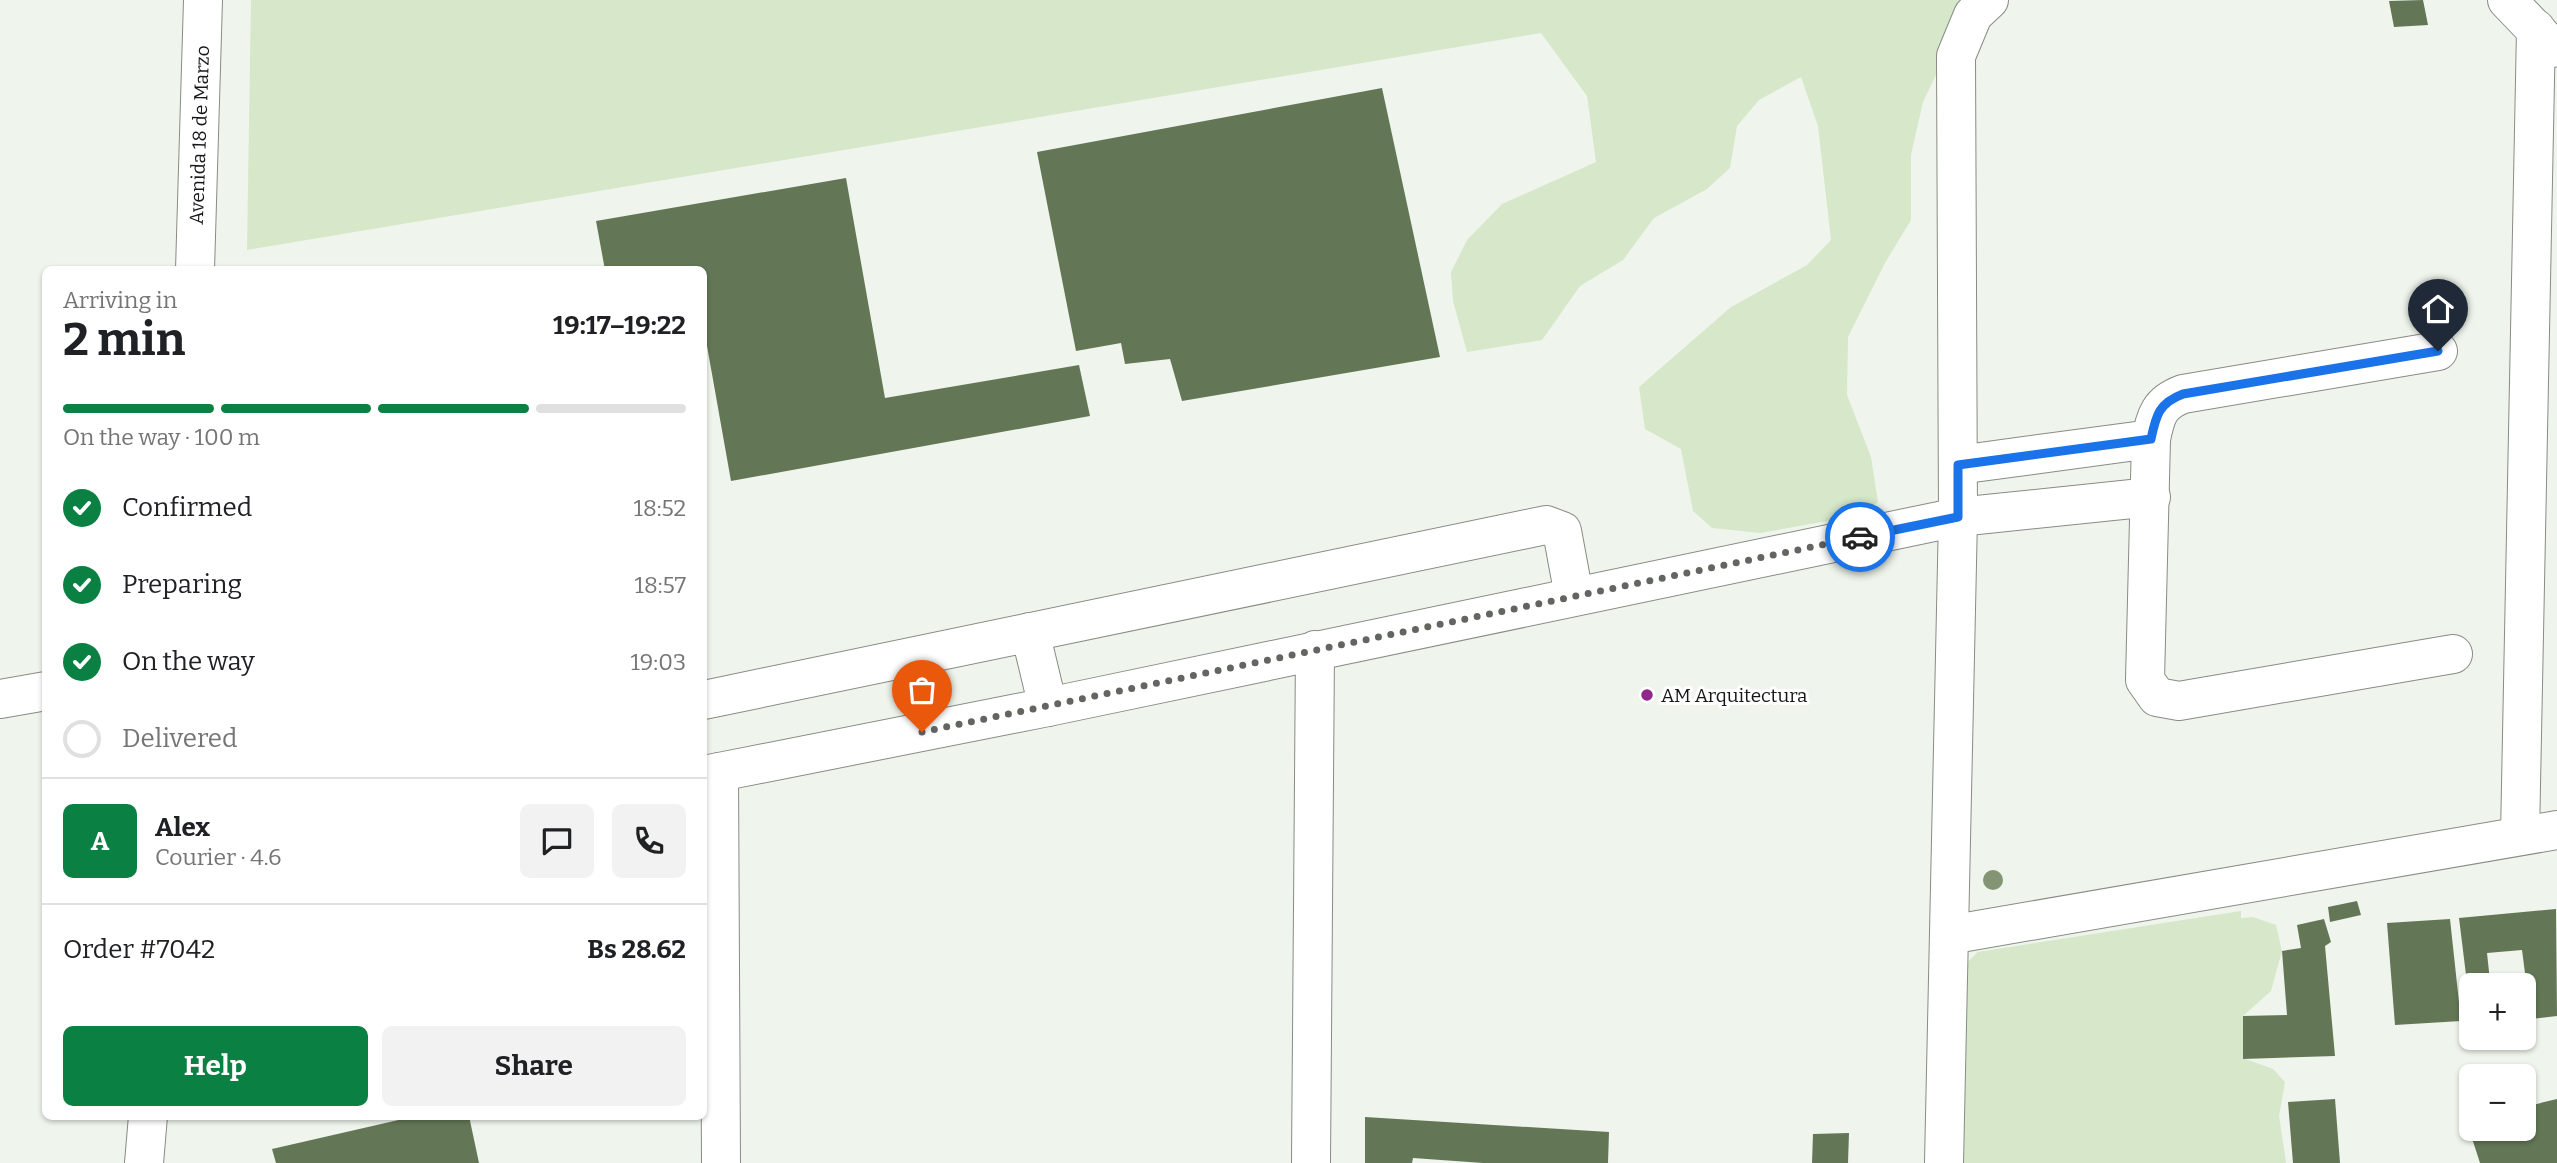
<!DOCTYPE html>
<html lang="en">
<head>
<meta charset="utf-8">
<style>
  body { margin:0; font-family:Bitter,serif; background:#f2f2f2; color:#202124; height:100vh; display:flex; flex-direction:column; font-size:26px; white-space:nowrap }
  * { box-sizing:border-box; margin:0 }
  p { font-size:23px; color:#757577 }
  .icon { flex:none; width:38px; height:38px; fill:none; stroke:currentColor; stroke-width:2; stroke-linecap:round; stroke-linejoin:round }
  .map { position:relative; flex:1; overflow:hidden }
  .drawer { position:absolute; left:42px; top:266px; width:665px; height:854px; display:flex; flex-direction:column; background:#fff; border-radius:10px; box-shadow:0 2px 5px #0004 }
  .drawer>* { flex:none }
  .tools { position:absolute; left:2459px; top:973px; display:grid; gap:14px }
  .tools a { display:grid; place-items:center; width:77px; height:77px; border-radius:10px; background:#fff; box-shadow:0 2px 5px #0004; font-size:35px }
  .pin { position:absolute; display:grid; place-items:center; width:60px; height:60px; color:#fff; margin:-72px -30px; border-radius:50% 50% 50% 0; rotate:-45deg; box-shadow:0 0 7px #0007 }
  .pin .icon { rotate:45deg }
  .courier { position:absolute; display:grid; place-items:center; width:70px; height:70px; margin:-35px; border:5px solid #1a73e8; border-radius:50%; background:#fff; color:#222; box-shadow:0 2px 9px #0007 }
  .summary em { font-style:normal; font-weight:700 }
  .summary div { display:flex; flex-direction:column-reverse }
  .summary { display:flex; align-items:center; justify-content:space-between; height:119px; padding:0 21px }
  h1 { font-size:46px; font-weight:700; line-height:52px }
  .bar { display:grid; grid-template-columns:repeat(4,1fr); gap:10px 7px; align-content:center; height:84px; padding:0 21px }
  .bar i { height:9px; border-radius:5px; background:#e0e0e0 }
  .bar .active { background:#0b8043 }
  .bar p { grid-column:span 4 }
  .line { display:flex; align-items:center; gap:18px; padding:0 21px; border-top:2px solid #e0e0e0 }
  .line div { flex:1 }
  .round { display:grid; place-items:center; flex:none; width:74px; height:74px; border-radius:10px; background:#f2f2f2 }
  ol { padding:0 21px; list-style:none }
  li { display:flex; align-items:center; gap:21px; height:77px }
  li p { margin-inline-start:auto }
  li .icon { padding:7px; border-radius:50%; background:#0b8043; color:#fff; stroke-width:4 }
  li:last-child { color:#757577 }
  li i { width:38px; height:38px; border:4px solid #e0e0e0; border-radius:50% }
  .action { display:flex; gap:14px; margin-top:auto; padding:14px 21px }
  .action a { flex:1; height:80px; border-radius:10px; background:#0b8043; color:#fff; font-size:28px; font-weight:700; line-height:80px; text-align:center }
  .action a+a { background:#f2f2f2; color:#202124 }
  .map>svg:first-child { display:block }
  .green { fill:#d6e7ca }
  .building { fill:#637756 }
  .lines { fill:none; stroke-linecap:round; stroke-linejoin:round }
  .minor-casing { stroke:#878c84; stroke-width:40 }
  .minor { stroke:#fff; stroke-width:38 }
  .tree { fill:#839574 }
  .done { stroke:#626560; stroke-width:7; stroke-dasharray:0 12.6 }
  .route { stroke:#1a73e8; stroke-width:9 }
  .poi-dot { fill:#91278b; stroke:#fff; stroke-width:2.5 }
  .labels { text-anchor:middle; stroke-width:6; stroke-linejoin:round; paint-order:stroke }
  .street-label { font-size:19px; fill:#161815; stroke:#fff }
  .poi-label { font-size:19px; fill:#161815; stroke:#fff; text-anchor:start }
</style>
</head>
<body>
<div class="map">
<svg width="2557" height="1163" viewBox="0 0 2557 1163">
  <rect width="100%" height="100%" fill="#eff5ec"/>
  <g class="green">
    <polygon points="251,0 1980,0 1964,16 1923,102 1911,155 1911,220 1885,263 1848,337 1847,395 1871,457 1878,502 1862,515 1760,533 1712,528 1693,511 1681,449 1645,429 1639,387 1731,307 1807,265 1831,240 1818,126 1801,77 1759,100 1737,126 1730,168 1707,189 1654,218 1623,260 1580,286 1542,340 1467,352 1453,301 1451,272 1467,240 1502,204 1596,162 1587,96 1541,33 247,250"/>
    <polygon points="2241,911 2241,918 2253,917 2276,925 2282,951 2271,991 2243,1016 2243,1058 2273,1069 2285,1082 2279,1116 2286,1163 1948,1163 1952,977 1978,952"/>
  </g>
  <g class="building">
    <polygon points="2423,0 2428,25 2394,27 2389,1"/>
    <polygon points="1382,88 1440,357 1182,401 1170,359 1125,364 1121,343 1076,351 1037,152"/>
    <polygon points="846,178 885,398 1079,365 1090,416 731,481 704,329 704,270 605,270 596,221"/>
    <polygon points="2357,901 2361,915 2330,922 2328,907"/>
    <polygon points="2556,909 2557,1016 2531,1019 2522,950 2487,953 2490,981 2467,983 2459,918"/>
    <polygon points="2324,919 2331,942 2325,946 2335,1056 2243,1059 2243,1016 2287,1015 2282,951 2301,948 2297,925"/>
    <polygon points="2450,919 2461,1021 2395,1025 2387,923"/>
    <polygon points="2335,1099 2340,1163 2293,1163 2288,1102"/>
    <polygon points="2557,1099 2557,1163 2480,1163 2469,1129 2524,1129 2524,1107"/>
    <polygon points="416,1116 469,1116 479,1163 276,1163 272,1149"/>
    <polygon points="1365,1117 1609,1132 1608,1163 1483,1163 1413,1158 1412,1163 1365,1163"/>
    <polygon points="1849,1133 1848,1163 1812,1163 1813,1134"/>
  </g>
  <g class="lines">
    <g class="minor-casing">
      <g id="minor">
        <polyline points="1989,0 1973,15 1956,56 1958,517 2151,497"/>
        <polyline points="2507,0 2553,48"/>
        <polyline points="195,270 203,0"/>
        <polyline points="2151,439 2145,680 2157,697 2179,701 2453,654"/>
        <path d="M1958 465 2151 439C2156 415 2159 403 2183 394L2438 351"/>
        <polyline points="1030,632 1048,707"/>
        <polyline points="0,699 46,691"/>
        <polyline points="704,700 1546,525 1562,531 1574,596"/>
        <polyline points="719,772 721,1163"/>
        <polyline points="704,775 1048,707 1958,517 1944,1163"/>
        <polyline points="2520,836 2536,29"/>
        <polyline points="1949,935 2557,830"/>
        <polyline points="144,1163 148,1116"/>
        <polyline points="1311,1163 1315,650"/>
      </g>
    </g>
    <use href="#minor" class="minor"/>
  </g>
  <circle class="tree" cx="1993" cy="880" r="10"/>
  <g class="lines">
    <polyline class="done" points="922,732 1860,537"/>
    <path class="route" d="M1860 537 1958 517V465L2151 439C2156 415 2159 403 2183 394L2438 351"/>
  </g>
  <circle class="poi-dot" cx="1647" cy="695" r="7"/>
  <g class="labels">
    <g class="street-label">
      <text transform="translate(199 135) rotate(-88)" y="7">Avenida 18 de Marzo</text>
    </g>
    <g class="poi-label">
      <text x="1661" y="702">AM Arquitectura</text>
    </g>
  </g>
</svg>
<div class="tools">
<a>+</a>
<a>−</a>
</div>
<div class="pin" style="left:922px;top:732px;background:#ea580c"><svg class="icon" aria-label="bag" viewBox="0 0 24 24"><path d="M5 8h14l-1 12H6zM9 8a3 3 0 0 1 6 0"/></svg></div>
<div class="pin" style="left:2438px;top:351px;background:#1f2937"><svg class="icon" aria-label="home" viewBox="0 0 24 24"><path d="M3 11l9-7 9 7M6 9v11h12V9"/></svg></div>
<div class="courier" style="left:1860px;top:537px"><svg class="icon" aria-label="car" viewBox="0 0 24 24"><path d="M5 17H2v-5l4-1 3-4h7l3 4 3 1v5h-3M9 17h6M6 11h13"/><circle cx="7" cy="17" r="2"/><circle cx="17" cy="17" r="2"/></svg></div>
<section class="drawer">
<div class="summary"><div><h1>2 min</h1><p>Arriving in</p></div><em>19:17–19:22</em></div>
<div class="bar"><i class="active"></i><i class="active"></i><i class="active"></i><i></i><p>On the way · 100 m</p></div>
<ol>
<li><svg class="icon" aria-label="check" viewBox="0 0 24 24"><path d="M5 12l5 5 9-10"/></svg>Confirmed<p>18:52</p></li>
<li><svg class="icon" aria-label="check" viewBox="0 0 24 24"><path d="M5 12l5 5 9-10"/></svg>Preparing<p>18:57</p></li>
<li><svg class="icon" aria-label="check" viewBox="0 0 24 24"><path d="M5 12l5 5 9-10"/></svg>On the way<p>19:03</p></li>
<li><i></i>Delivered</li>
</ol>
<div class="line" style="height:126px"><b class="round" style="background:#0b8043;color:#fff">A</b><div><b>Alex</b><p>Courier · 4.6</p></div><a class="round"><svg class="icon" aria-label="chat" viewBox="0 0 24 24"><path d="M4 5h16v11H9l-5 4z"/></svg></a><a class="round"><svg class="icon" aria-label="phone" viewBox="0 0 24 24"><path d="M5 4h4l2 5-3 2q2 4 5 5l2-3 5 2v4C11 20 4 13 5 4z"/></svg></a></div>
<div class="line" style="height:91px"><div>Order #7042</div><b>Bs 28.62</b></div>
<div class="action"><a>Help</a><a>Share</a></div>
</section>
</div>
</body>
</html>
